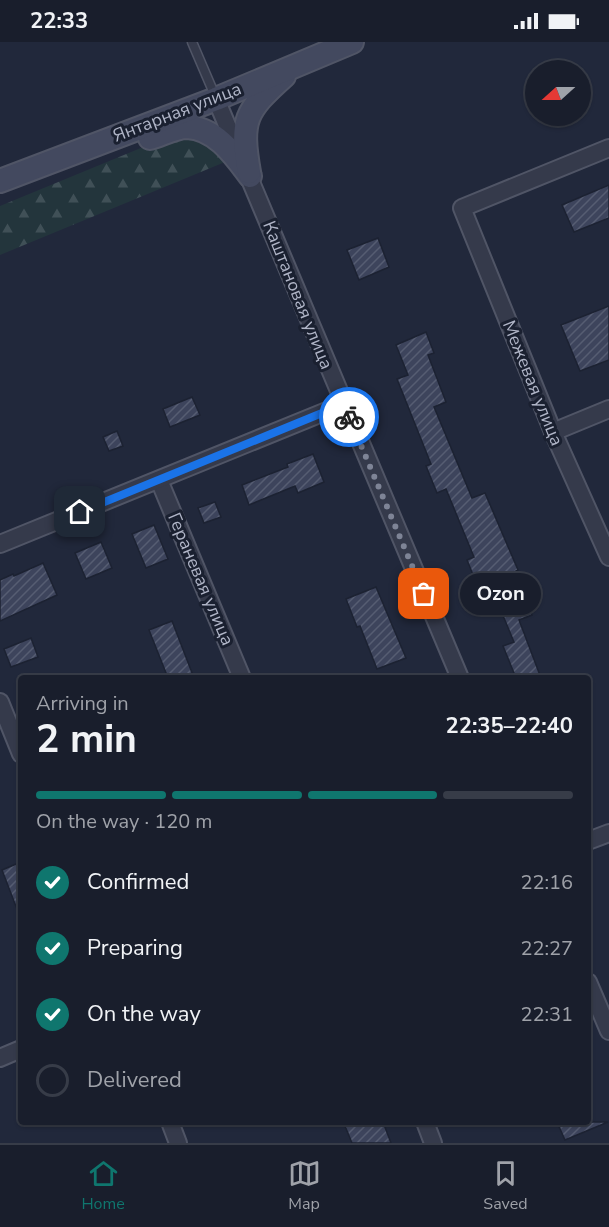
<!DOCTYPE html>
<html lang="en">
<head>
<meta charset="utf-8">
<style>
  body { margin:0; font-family:"Nunito Sans",sans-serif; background:#222734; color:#f1f3f6; height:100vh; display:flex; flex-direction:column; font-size:22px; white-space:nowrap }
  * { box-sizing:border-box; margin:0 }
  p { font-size:20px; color:#9fa2a9 }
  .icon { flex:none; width:33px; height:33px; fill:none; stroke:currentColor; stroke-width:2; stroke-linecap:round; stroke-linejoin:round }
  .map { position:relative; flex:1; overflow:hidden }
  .panel { position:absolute; left:18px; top:633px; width:573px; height:450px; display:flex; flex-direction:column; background:#191e2c; border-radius:6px; box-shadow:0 2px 4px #0004,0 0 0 2px #373c48 }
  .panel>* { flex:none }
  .needle { width:39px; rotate:249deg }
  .buttons { position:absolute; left:525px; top:18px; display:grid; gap:12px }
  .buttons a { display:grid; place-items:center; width:66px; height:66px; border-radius:50%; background:#191e2c; box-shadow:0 2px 4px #0004,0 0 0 2px #373c48; font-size:30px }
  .pin { position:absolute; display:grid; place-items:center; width:51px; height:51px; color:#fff; margin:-26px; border-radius:12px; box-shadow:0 3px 9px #0006 }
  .courier { position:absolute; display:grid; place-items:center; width:60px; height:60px; margin:-30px; border:4px solid #1a73e8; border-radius:50%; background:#fff; color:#222; box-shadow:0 2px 8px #0007 }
  .bubble { position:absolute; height:42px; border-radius:21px; background:#191e2c; box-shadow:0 2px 4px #0004,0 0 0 2px #373c48; font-size:20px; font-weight:700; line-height:42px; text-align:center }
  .summary em { font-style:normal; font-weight:700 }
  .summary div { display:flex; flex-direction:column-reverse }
  .summary { display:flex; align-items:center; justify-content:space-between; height:102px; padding:0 18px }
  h1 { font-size:39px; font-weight:700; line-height:45px }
  .bar { display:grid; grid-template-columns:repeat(4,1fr); gap:9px 6px; align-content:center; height:72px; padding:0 18px }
  .bar i { height:8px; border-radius:4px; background:#373c48 }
  .bar .on { background:#0f766e }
  .bar p { grid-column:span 4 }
  ol { padding:0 18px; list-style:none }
  li { display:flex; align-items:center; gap:18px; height:66px }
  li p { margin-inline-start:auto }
  li .icon { padding:6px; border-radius:50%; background:#0f766e; color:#fff; stroke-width:4 }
  li:last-child { color:#9fa2a9 }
  li i { width:33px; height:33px; border:3px solid #373c48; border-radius:50% }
  .status { display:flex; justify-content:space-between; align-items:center; height:42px; padding:0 30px; background:#191e2c; direction:ltr }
  .status svg { height:16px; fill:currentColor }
  .tab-bar { display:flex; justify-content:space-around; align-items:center; height:84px; border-top:2px solid #373c48; background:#191e2c; font-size:16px; color:#9fa2a9 }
  .tab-bar a { display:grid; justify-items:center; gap:3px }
  .tab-bar .on { color:#0f766e }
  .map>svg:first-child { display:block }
  .forest { fill:url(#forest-firs) }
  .building { fill:url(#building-hatch); stroke:#1c2232; stroke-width:1.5 }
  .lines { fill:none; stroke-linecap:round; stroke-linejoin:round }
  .lane-casing { stroke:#505566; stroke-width:11 }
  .street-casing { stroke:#505566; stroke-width:20 }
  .secondary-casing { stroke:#505566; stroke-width:26 }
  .lane { stroke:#353a4b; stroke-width:8 }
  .street { stroke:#353a4b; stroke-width:16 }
  .secondary { stroke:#43495f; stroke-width:22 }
  .done { stroke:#7e8496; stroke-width:6; stroke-dasharray:0 10.8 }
  .route { stroke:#1a73e8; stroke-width:8 }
  .labels { text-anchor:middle; stroke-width:6; stroke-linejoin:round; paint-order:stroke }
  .street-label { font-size:18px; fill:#b0b5c7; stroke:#1a2030 }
</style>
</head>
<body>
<div class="status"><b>22:33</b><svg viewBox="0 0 49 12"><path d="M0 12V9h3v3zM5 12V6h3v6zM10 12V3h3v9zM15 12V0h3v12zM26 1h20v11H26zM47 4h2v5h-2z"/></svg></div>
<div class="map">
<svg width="609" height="1101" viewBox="0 0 609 1101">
  <defs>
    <pattern id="forest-firs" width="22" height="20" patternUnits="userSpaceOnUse" patternTransform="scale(1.5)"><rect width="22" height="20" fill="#23353c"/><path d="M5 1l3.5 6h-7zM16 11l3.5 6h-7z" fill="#405057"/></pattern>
    <pattern id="building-hatch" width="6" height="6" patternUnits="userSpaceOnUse" patternTransform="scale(1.5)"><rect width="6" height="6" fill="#3d445c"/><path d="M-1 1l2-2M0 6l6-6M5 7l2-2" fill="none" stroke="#565d72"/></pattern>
  </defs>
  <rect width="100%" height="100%" fill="#21283b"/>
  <polygon class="forest" points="204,80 225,120 0,213 0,164"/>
  <g class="building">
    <polygon points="609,143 609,176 574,190 562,163"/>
    <polygon points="378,196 389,225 359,238 347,208"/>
    <polygon points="609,264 609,318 580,329 561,283"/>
    <polygon points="426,290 434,311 428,313 446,360 434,365 472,456 485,451 518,528 514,530 532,573 519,578 541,636 516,636 503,604 514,600 489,540 478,545 467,518 474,515 446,447 437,451 426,424 431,422 397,337 408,333 396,303"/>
    <polygon points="192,355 200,373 170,385 163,367"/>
    <polygon points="117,389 123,404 109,409 103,395"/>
    <polygon points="313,412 324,440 298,451 295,444 249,463 242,443 288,425 287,422"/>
    <polygon points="215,460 221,475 204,481 198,466"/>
    <polygon points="154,483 168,517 146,526 132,492"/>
    <polygon points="101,500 112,526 86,537 75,511"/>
    <polygon points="43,521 57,553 0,579 0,538 13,532 14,534"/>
    <polygon points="376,545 406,616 377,627 360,584 357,585 346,557"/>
    <polygon points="172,579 194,636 168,636 149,588"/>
    <polygon points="31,596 38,615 11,625 4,607"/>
    <polygon points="21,820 21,875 20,875 2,828"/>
    <polygon points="356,1080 383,1080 391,1101 352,1101 345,1084"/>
    <polygon points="557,1080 608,1080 565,1098"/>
  </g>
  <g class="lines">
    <g class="lane-casing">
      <polyline id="lane" points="192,0 216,56"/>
    </g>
    <g class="street-casing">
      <g id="street">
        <polyline points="216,57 460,636"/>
        <polyline points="609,106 462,166 553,390 609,515"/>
        <polyline points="553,390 609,367"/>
        <polyline points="159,438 242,636"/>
        <polyline points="0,502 344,362"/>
        <polyline points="0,660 21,712"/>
        <polyline points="588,799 609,791"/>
        <polyline points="588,940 609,989"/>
        <polyline points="0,1016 21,1007"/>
        <polyline points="170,1080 178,1101"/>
        <polyline points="425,1080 433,1101"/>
      </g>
    </g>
    <g class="secondary-casing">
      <g id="secondary">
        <path d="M150 96C161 93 176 85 187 85 216 86 235 114 250 134"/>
        <path d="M249 130C240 78 245 69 284 34"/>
        <polyline points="0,139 216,57 352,0"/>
      </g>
    </g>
    <use href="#lane" class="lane"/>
    <use href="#street" class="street"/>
    <use href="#secondary" class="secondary"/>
  </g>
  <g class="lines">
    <polyline class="done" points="349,375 424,552"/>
    <polyline class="route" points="80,470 344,362 349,375"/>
  </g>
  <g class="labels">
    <g class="street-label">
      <text transform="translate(177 70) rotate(-21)" y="6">Янтарная улица</text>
      <text transform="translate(298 253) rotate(68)" y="6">Каштановая улица</text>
      <text transform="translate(533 341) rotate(68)" y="6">Межевая улица</text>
      <text transform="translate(201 537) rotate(67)" y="6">Гераневая улица</text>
    </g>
  </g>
</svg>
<div class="buttons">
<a><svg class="needle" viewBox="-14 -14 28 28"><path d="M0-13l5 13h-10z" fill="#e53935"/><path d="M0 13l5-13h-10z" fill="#9fa2a9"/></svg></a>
</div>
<div class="pin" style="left:424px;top:552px;background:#ea580c"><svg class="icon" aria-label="bag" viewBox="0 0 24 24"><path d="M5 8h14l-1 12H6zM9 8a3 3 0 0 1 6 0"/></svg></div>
<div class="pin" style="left:80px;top:470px;background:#1f2937"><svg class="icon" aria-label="home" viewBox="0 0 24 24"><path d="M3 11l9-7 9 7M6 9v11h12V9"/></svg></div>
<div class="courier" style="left:349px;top:375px"><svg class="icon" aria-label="bike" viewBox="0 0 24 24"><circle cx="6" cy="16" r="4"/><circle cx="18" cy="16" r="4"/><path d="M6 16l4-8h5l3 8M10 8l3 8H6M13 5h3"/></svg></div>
<div class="bubble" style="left:460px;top:531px;width:81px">Ozon</div>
<section class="panel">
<div class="summary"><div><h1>2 min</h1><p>Arriving in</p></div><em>22:35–22:40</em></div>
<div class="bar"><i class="on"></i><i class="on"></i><i class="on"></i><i></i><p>On the way · 120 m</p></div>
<ol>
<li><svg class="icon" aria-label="check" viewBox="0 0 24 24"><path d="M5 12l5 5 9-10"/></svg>Confirmed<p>22:16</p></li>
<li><svg class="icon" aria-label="check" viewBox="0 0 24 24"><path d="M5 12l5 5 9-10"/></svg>Preparing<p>22:27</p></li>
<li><svg class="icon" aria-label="check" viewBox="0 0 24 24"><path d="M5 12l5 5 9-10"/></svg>On the way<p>22:31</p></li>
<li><i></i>Delivered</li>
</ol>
</section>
</div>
<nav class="tab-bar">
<a class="on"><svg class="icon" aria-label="home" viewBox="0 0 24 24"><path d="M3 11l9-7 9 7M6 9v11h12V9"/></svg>Home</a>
<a><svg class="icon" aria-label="map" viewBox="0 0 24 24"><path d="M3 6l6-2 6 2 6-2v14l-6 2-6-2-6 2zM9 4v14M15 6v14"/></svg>Map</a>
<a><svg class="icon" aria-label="saved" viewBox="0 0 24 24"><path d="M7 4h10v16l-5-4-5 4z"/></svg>Saved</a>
</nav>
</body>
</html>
